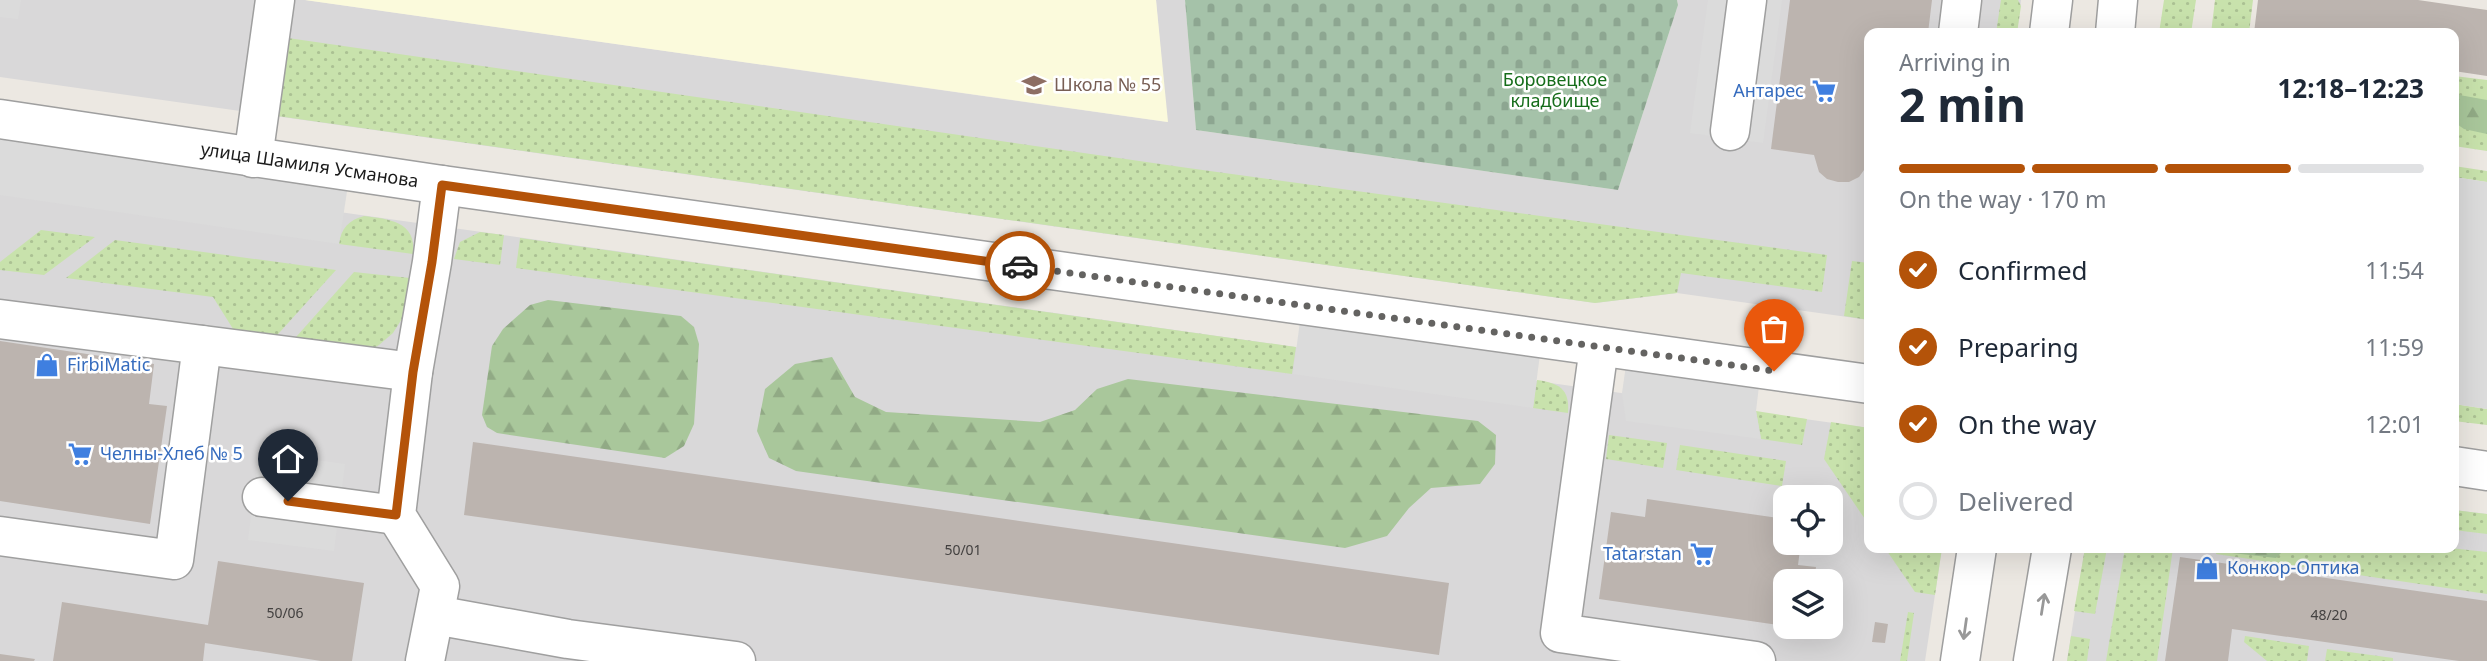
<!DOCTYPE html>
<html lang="en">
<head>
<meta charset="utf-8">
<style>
  body { margin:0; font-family:"Noto Sans",sans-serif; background:#f6f6f7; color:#1f2937; height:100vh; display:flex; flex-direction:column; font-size:26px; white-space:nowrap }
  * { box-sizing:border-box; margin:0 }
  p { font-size:23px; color:#747a83 }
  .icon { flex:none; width:38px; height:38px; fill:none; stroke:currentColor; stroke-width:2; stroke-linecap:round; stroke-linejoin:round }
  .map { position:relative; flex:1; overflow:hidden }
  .panel { position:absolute; left:1864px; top:28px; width:595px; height:525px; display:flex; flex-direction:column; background:#fff; border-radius:14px; box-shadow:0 7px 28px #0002 }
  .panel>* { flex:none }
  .buttons { position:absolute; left:1773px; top:485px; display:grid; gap:14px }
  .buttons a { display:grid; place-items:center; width:70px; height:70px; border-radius:14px; background:#fff; box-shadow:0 7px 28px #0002; font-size:35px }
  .pin { position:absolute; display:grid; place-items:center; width:60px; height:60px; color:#fff; margin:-72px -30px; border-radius:50% 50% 50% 0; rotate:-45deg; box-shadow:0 0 7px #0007 }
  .pin .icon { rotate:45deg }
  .courier { position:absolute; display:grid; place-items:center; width:70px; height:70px; margin:-35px; border:5px solid #b45309; border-radius:50%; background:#fff; color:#222; box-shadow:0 2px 9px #0007 }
  .headline em { font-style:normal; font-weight:700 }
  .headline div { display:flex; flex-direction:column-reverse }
  .headline { display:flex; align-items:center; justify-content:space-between; height:119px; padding:0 35px }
  h1 { font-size:46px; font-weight:700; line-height:52px }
  .bar { display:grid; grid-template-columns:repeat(4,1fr); gap:10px 7px; align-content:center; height:84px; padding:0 35px }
  .bar i { height:9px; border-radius:5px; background:#e0e1e3 }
  .bar .active { background:#b45309 }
  .bar p { grid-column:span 4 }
  ol { padding:0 35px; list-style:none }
  li { display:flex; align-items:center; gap:21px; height:77px }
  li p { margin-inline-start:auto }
  li .icon { padding:7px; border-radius:50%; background:#b45309; color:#fff; stroke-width:4 }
  li:last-child { color:#747a83 }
  li i { width:38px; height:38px; border:4px solid #e0e1e3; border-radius:50% }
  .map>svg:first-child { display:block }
  .residential { fill:#d9d8d9; fill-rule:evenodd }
  .education { fill:#fbfadc }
  .grass { fill:url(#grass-dots) }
  .forest { fill:url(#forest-firs) }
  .cemetery { fill:url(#cemetery-stones) }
  .parking { fill:#dbdbdb }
  .building { fill:#bcb4af }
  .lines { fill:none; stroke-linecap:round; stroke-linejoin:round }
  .minor-casing { stroke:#9f9f9f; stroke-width:41 }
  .minor { stroke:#fff; stroke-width:38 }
  .oneway { stroke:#989898 }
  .done { stroke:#646361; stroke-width:7; stroke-dasharray:0 12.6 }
  .route { stroke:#b45309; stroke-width:9 }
  .labels { text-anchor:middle; stroke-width:5; stroke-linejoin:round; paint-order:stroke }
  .number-label { font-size:14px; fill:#434140 }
  .park-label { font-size:18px; fill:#166d1b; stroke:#fff }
  .education-label { font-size:18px; fill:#785e54; stroke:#fff; text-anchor:start }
  .shop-label { font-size:18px; fill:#366cbe; stroke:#fff; text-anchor:start }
  .street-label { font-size:18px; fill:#1b1b1b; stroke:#fff }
</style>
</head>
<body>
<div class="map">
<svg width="2487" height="661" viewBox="0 0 2487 661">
  <defs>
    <pattern id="grass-dots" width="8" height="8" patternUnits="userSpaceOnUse" patternTransform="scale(1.75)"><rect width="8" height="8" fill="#c8e2ac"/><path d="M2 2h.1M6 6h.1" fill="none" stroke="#abc193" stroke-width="1.8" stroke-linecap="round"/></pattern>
    <pattern id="forest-firs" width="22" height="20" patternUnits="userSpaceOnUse" patternTransform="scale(1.75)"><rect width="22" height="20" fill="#a9c79b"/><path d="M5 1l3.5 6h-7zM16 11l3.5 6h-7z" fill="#91aa85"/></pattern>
    <pattern id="cemetery-stones" width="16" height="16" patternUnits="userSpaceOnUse" patternTransform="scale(1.75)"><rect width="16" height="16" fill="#a5c2a9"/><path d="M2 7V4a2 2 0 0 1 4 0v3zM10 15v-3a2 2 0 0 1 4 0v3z" fill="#8da691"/></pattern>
  </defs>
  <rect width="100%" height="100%" fill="#ece8e2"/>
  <g class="residential">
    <polygon points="0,0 305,0 1167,122 1156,0 1185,0 1196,130 1618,190 1678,5 1677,0 2021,0 2017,33 1869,33 1869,320 1677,293 1595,303 0,77"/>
    <path d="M0 164 1869 428V548H1942L1925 661H0ZM1785 497H1830V542H1785ZM1785 581H1830V626H1785Z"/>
    <polygon points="2454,510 2487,514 2487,661 2067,661 2085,548 2454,548"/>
  </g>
  <polygon class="education" points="305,0 1156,0 1168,122"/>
  <g class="grass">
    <polygon points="2001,0 2018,0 2021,6 2017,33 1996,33"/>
    <polygon points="2164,0 2196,0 2191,33 2159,33"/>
    <polygon points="2215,0 2253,0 2249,33 2211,33"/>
    <polygon points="281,37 1188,168 1827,255 1822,292 1681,273 1677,293 1595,303 270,115"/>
    <polygon points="2454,76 2487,80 2487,151 2454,146"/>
    <polygon points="2454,166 2487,171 2487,182 2454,177"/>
    <path d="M364 216C388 219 417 221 413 254L339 244C341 228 349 220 364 216Z"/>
    <polygon points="41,230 95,237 44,275 0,270 0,262"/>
    <polygon points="480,232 504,235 500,265 454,259 460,242"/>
    <polygon points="520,238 1296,347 1292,374 516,268"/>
    <polygon points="115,240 336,270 270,343 240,340 213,297 66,278"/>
    <polygon points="1852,261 1869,263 1869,320 1844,316"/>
    <polygon points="354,272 410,278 405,314 393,333 379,345 363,354 288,346"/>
    <path d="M1537 380C1558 383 1570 388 1568 413L1533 408Z"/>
    <polygon points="2454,404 2487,409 2487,425 2454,421"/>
    <polygon points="1756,411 1807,419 1802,445 1761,439"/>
    <polygon points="1831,422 1869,428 1869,525 1824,459"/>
    <polygon points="1609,435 1667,443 1663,468 1606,459"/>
    <polygon points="1680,445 1786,461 1782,486 1676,470"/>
    <polygon points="2454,510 2487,514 2487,534 2454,530"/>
    <polygon points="1885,548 1942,548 1935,595 1915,592"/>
    <polygon points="2085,548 2107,548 2095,614 2074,611"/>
    <polygon points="2125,548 2173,548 2157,661 2106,661"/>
    <polygon points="2217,548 2450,548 2487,552 2487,594 2216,554"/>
    <polygon points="1908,612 1914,613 1907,661 1900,661"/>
    <polygon points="2071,636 2090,639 2087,661 2067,661"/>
    <polygon points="2245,636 2309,646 2307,661 2267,661 2244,642"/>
    <polygon points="2327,649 2393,658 2393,661 2325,661"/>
  </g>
  <g class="forest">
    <polygon points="2454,94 2487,100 2487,134 2464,129 2454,122"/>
    <polygon points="548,300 681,316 694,327 699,344 694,424 684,446 665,458 497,433 487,427 482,415 492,346 503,329 530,305"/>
    <polygon points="832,357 855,397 886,412 1040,422 1075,410 1097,389 1128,379 1478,421 1496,435 1495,464 1480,484 1431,488 1409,508 1387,536 1345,548 796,471 769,458 757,431 765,389 795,364"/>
    <polygon points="2225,548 2284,548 2284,550 2276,558 2232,553"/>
  </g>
  <polygon class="cemetery" points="1185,0 1677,0 1678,5 1618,190 1196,130"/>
  <g class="parking">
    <polygon points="0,0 21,0 18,19 0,17"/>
    <polygon points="1708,0 1782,0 1763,143 1690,133"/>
    <polygon points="0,119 350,172 339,244 0,195"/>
    <polygon points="2454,177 2487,182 2487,409 2454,404"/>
    <polygon points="1302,306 1542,339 1533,408 1293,374"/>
    <polygon points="1628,351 1761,369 1756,411 1761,439 1626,421 1622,393"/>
    <polygon points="259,452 345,464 334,551 248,540"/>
  </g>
  <g class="building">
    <polygon points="1790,0 1932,0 1928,33 1869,33 1869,163 1859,177 1849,182 1838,182 1827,179 1819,172 1814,155 1771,149"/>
    <polygon points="2258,0 2418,0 2487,10 2487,76 2454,71 2454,33 2254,33"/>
    <polygon points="0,341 154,364 149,404 167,406 150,524 0,501"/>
    <polygon points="473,442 1449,583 1439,655 464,515"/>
    <polygon points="1647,499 1785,519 1785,542 1801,542 1798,565 1816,567 1814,581 1785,581 1785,626 1599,599 1611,512 1645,517"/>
    <polygon points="2180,557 2487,601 2487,661 2459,661 2232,629 2228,661 2165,661"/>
    <polygon points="218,561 364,583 352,661 321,661 205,643 203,661 53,661 62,602 208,625"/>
    <polygon points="1875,622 1888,624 1885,643 1872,642"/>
    <polygon points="0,654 35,659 34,661 0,661"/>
  </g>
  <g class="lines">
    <g class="minor-casing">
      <g id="minor">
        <polyline points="1958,33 1962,0"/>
        <polyline points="2049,33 2053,0"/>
        <polyline points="2115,33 2118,0"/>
        <path id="s1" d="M0 119 442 185 1869 384"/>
        <polyline points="1730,131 1747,0"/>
        <polyline points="253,158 275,0"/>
        <polyline points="0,319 413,372"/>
        <polyline points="1599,347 1560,633 1756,661"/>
        <polyline points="2454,466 2487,471"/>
        <polyline points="262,497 396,515"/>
        <polyline points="0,536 174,560 202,345"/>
        <polyline points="435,615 568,639 736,661"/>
        <polyline points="425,661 440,586 396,515 413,372 432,262 442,185"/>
        <polyline points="1960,661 1977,548"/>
        <polyline points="2033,661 2052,548"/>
      </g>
    </g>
    <use href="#minor" class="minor"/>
  </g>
  <defs><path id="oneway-shaft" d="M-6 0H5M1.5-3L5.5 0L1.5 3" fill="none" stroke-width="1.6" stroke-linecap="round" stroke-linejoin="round" transform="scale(1.75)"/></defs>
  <g class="oneway">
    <use href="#oneway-shaft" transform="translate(2043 604) rotate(-81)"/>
    <use href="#oneway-shaft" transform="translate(1965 629) rotate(98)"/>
  </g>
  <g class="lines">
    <polyline class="done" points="1020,266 1774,371"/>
    <polyline class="route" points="288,501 396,515 413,372 432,262 442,185 1020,266"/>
  </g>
  <defs>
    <g id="school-bare" transform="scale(1.89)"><path d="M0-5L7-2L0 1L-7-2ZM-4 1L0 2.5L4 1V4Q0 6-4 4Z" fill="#8d6e63" stroke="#fff" stroke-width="2.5" paint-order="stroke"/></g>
    <g id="supermarket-bare" transform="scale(1.89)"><path d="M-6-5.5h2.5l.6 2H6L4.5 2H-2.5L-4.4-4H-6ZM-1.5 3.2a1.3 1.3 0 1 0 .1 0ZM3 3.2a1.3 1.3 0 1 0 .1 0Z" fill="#3f7fe0" stroke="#fff" stroke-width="2.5" paint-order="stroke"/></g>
    <g id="shop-bare" transform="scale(1.89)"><path d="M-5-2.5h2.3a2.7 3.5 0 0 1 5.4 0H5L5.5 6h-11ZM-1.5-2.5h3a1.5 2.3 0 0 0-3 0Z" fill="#3f7fe0" stroke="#fff" stroke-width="2.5" paint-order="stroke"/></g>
  </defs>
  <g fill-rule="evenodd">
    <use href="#school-bare" x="1034" y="85"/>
    <use href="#supermarket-bare" x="1824" y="91"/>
    <use href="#shop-bare" x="47" y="365"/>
    <use href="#supermarket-bare" x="80" y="454"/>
    <use href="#supermarket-bare" x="1702" y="554"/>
    <use href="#shop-bare" x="2207" y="568"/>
  </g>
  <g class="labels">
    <g class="number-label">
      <text x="963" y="555">50/01</text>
      <text x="285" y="618">50/06</text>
      <text x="2329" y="620">48/20</text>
    </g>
    <g class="park-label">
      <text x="1555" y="86">Боровецкое<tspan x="1555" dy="21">кладбище</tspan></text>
    </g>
    <g class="education-label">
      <text x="1054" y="91">Школа № 55</text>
    </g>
    <g class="shop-label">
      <text x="1804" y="97" text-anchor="end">Антарес</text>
      <text x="67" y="371">FirbiMatic</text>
      <text x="100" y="460">Челны-Хлеб № 5</text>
      <text x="1682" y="560" text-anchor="end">Tatarstan</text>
      <text x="2227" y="574">Конкор-Оптика</text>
    </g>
    <g class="street-label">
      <text dy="6" stroke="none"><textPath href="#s1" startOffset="313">улица Шамиля Усманова</textPath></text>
    </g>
  </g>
</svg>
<div class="buttons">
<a><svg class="icon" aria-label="locate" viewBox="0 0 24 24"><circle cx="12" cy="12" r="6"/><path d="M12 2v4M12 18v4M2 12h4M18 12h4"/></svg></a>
<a><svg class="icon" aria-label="layers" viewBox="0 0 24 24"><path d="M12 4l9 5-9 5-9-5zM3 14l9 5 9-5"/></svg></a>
</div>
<div class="pin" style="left:1774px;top:371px;background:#ea580c"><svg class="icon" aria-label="bag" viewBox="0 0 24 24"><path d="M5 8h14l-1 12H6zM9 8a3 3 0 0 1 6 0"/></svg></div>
<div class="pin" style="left:288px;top:501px;background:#1f2937"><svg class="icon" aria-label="home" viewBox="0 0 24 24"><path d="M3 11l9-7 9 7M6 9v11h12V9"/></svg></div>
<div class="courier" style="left:1020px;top:266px"><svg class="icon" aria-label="car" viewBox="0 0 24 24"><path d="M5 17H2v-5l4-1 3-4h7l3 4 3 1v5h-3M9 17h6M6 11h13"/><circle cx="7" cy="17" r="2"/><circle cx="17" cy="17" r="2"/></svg></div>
<section class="panel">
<div class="headline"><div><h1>2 min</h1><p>Arriving in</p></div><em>12:18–12:23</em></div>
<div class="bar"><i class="active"></i><i class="active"></i><i class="active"></i><i></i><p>On the way · 170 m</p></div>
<ol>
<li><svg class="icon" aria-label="check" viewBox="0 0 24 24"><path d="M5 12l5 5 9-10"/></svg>Confirmed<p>11:54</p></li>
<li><svg class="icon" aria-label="check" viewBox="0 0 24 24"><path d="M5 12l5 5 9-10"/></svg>Preparing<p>11:59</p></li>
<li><svg class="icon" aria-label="check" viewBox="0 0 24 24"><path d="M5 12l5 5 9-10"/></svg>On the way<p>12:01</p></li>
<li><i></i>Delivered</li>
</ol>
</section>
</div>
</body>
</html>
